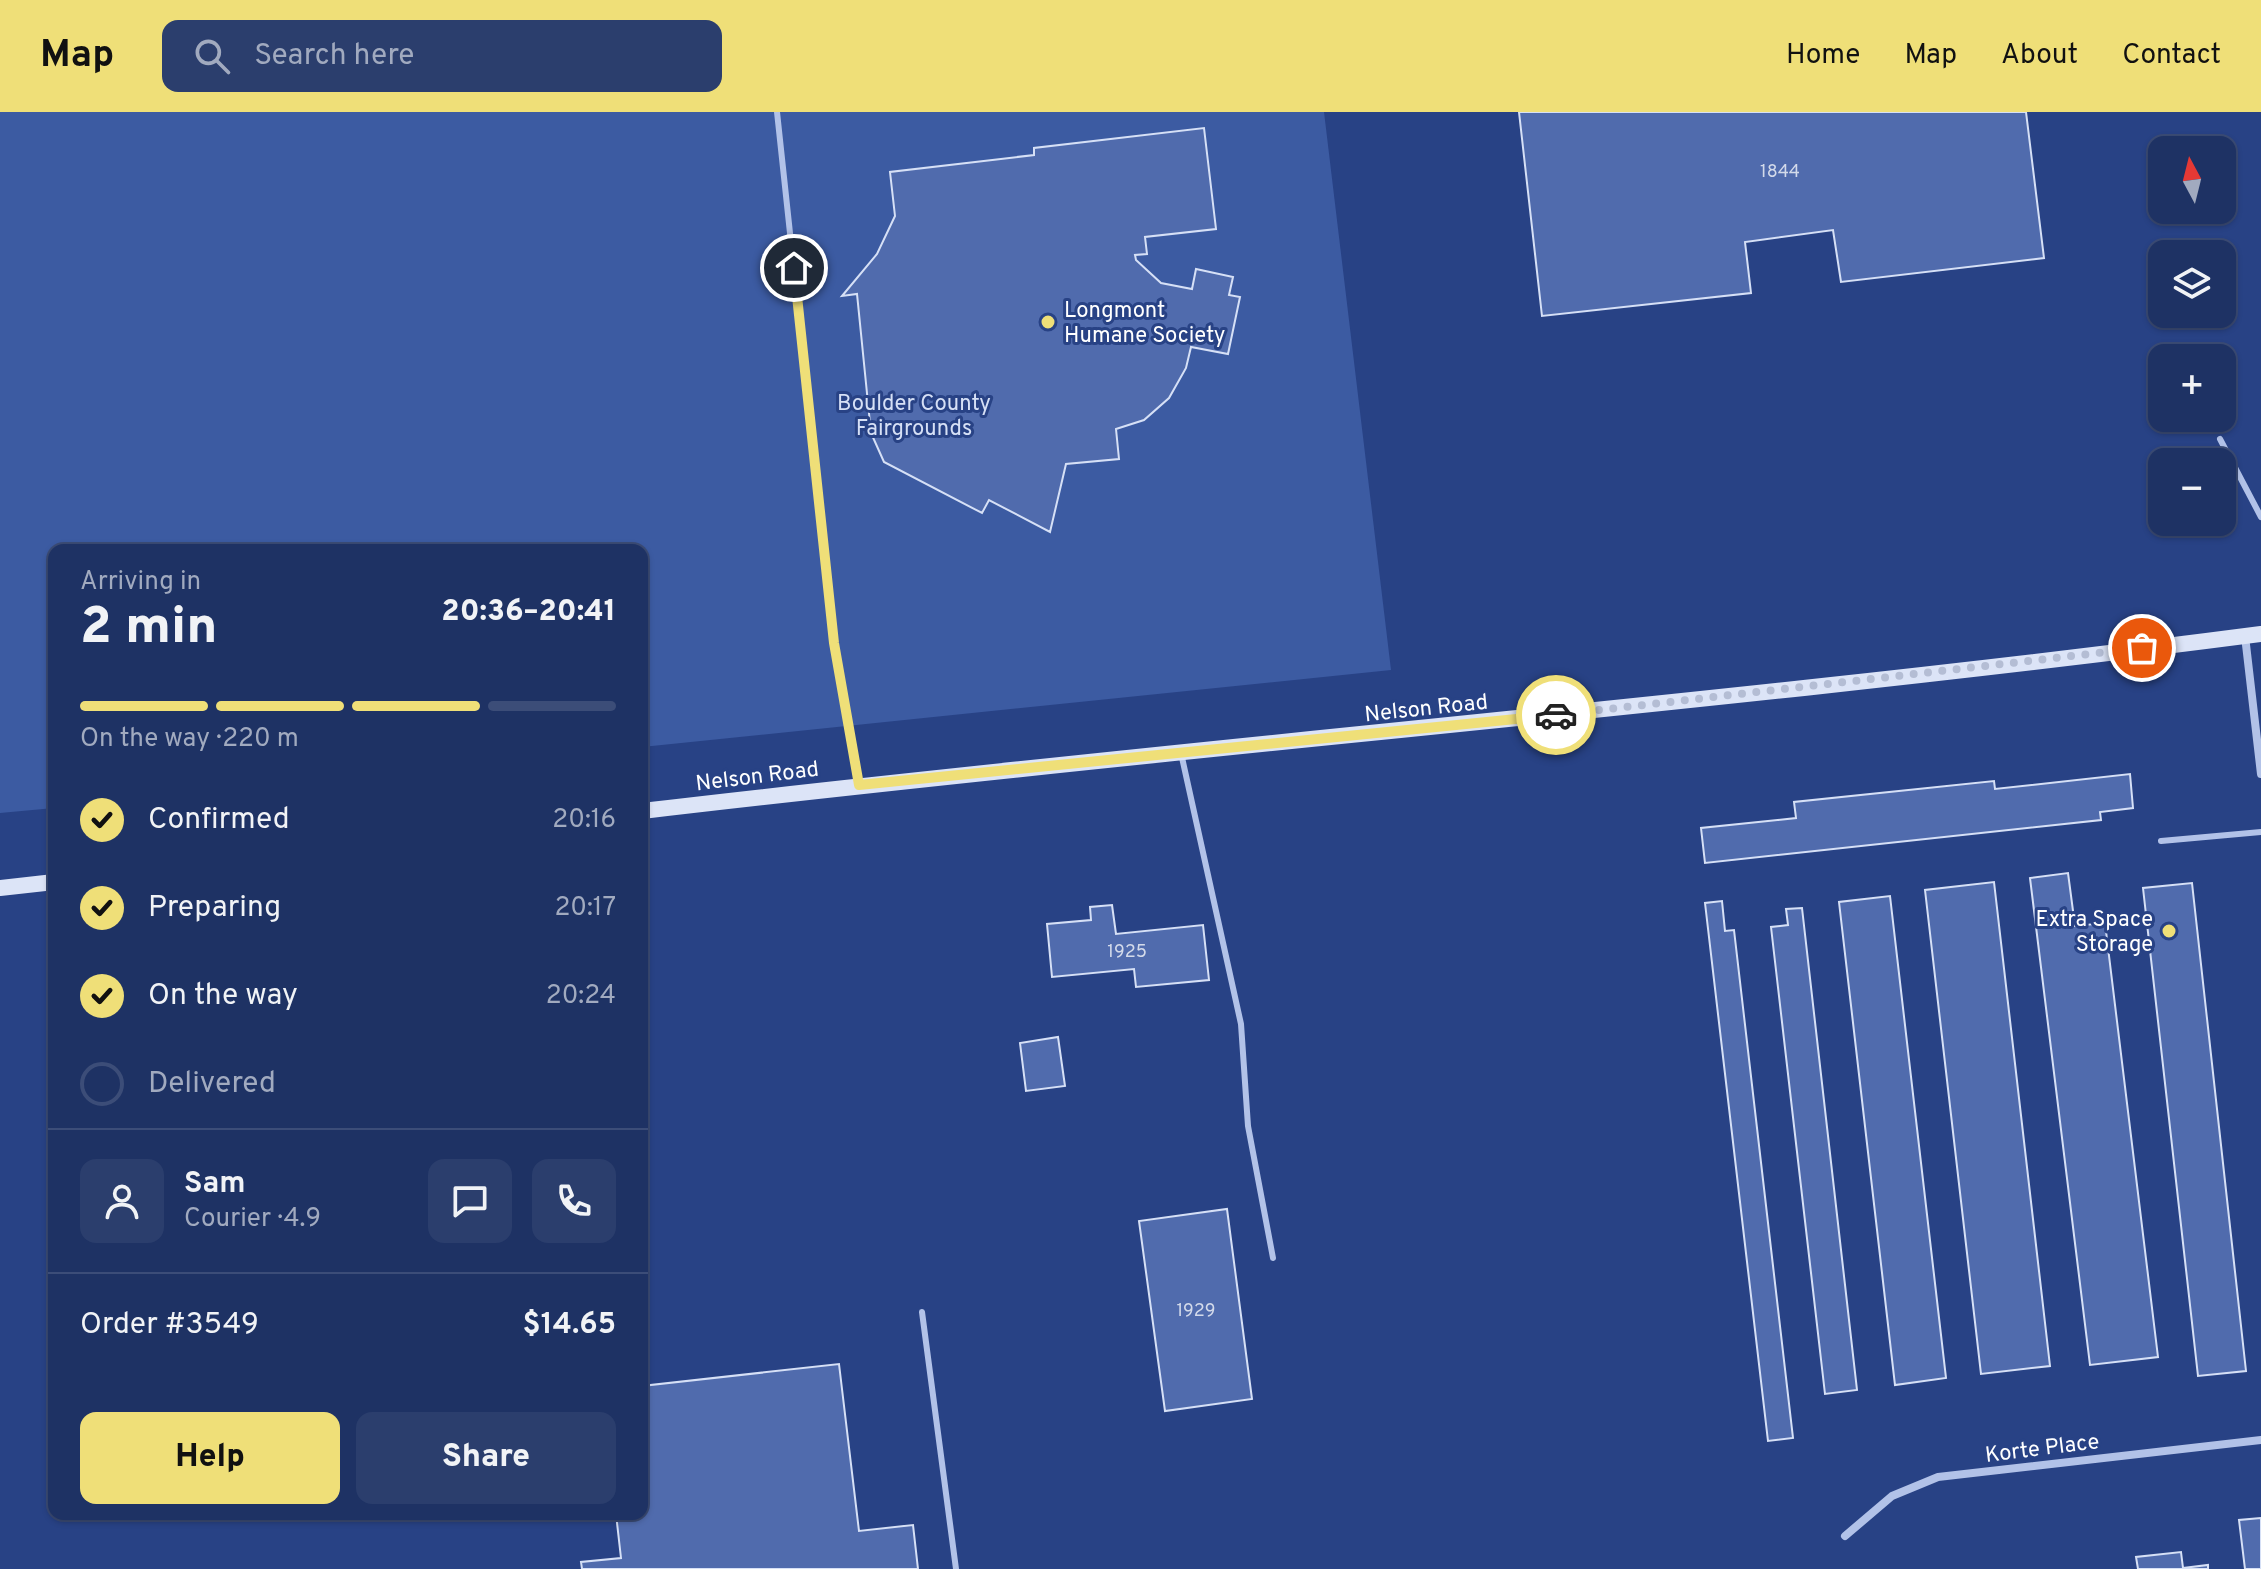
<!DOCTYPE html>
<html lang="en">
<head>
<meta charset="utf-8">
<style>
  body { margin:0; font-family:Overpass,sans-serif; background:#2b3e6d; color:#f1f3f6; height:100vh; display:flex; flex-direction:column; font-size:30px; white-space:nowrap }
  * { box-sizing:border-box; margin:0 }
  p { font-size:26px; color:#a1aabf }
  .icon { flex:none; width:44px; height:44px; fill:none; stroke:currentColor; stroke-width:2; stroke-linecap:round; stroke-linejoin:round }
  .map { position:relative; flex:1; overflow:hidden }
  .side { position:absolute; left:48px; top:432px; width:600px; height:976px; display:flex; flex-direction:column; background:#1e3264; border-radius:16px; box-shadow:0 2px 6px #0004,0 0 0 2px #3c4d78 }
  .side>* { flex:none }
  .needle { width:52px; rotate:353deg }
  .buttons { position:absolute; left:2148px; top:24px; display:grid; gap:16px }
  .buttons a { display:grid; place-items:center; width:88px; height:88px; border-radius:16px; background:#1e3264; box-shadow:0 2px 6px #0004,0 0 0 2px #3c4d78; font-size:40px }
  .pin { position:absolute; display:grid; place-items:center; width:68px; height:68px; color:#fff; margin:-34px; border:4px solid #fff; border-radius:50%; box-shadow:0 2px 8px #0007 }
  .courier { position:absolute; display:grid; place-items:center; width:80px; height:80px; margin:-40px; border:6px solid #efdf78; border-radius:50%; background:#fff; color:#222; box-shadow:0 2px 10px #0007 }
  .headline em { font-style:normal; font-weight:800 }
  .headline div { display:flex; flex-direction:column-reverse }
  .headline { display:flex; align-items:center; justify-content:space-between; height:136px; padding:0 32px }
  h1 { font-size:52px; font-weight:800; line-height:60px }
  .bar { display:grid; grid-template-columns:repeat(4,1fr); gap:12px 8px; align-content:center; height:96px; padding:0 32px }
  .bar i { height:10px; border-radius:6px; background:#3c4d78 }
  .bar .selected { background:#efdf78 }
  .bar p { grid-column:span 4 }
  .line { display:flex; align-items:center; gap:20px; padding:0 32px; border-top:2px solid #3c4d78 }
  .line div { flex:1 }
  .round { display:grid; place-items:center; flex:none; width:84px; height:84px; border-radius:16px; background:#2b3e6d }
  ol { padding:0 32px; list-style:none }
  li { display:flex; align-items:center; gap:24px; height:88px }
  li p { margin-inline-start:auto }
  li .icon { padding:8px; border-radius:50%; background:#efdf78; color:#111; stroke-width:4 }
  li:last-child { color:#a1aabf }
  li i { width:44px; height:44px; border:4px solid #3c4d78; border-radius:50% }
  .action { display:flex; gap:16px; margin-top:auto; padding:16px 32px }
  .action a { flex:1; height:92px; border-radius:16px; background:#efdf78; color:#111; font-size:32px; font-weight:800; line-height:92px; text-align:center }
  .action a+a { background:#2b3e6d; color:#f1f3f6 }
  header { display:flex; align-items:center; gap:48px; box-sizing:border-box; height:112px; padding:0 40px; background:#efdf78; color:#111 }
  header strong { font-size:38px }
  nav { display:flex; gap:44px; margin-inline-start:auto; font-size:28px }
  .search { width:560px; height:72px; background:#2b3e6d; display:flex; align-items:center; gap:20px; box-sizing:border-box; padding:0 28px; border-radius:16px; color:#a1aabf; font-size:30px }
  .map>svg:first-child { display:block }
  .green { fill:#3c5ba2 }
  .building { fill:#506bad; stroke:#d6e0f6; stroke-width:2 }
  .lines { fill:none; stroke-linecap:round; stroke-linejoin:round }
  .service { stroke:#b2c2e8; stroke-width:6 }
  .minor { stroke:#b2c2e8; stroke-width:8 }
  .secondary { stroke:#dce4f7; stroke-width:16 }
  .done { stroke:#b4bdd4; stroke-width:8; stroke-dasharray:0 14.4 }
  .route { stroke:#efdf78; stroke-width:10 }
  .poi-dot { fill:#efdf78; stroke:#284285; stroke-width:3 }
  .labels { text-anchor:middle; stroke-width:6; stroke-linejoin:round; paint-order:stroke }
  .number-label { font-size:18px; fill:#d3daea }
  .poi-label { font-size:22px; fill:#fff; stroke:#284285; text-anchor:start }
  .park-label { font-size:22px; fill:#d6e0f6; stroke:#284285 }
  .street-label { font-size:22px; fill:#fff; stroke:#284285 }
</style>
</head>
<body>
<header>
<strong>Map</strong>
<div class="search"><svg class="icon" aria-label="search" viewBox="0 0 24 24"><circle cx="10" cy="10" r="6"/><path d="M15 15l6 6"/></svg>Search here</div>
<nav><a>Home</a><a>Map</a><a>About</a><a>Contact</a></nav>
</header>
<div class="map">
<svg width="2261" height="1457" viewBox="0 0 2261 1457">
  <rect width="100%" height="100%" fill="#284285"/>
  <polygon class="green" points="0,0 1324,0 1391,558 642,635 642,438 54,438 54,696 0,701"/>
  <g class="building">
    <polygon points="1519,0 2026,0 2044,146 1841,170 1833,118 1745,130 1751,181 1542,204"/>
    <polygon points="1204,16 1216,117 1145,125 1147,142 1135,143 1136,148 1161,171 1192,177 1196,157 1233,165 1229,183 1240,185 1228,242 1191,235 1186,256 1169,286 1144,308 1116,317 1119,347 1066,352 1050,420 989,388 982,401 884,350 871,321 857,182 842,184 877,142 895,104 890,60 1034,43 1034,36"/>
    <polygon points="2130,662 2133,696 2100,700 2101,708 1705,751 1701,716 1796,706 1794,690 1994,669 1995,677"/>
    <polygon points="2068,761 2075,814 2105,811 2158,1245 2090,1253 2030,766"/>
    <polygon points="1994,770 2050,1254 1981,1262 1925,778"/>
    <polygon points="2192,771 2246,1259 2198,1264 2143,776"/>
    <polygon points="1890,784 1946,1266 1895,1273 1839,790"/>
    <polygon points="1722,789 1725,819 1734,818 1793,1326 1768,1329 1705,791"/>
    <polygon points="1112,793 1116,822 1203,813 1209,868 1136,875 1134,857 1052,865 1047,812 1091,808 1090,795"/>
    <polygon points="1802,796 1857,1278 1825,1282 1771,815 1788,813 1786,797"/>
    <polygon points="1058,925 1065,974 1026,979 1020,931"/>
    <polygon points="1227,1097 1252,1287 1165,1299 1139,1109"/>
    <polygon points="839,1252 859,1419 913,1413 918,1457 582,1457 581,1450 621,1446 616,1402 642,1402 642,1274"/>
    <polygon points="2261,1406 2261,1457 2245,1457 2239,1408"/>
    <polygon points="2181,1440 2183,1456 2208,1453 2208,1457 2138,1457 2136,1445"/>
  </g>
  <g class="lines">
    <g class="service">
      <polyline points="777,0 834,531 859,673"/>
      <polyline points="2220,327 2261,405"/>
      <polyline points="1181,641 1241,912 1248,1014 1273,1146"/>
      <polyline points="2161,729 2261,720"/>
      <polyline points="922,1200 956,1457"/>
    </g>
    <g class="minor">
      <polyline points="2245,524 2261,662"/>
      <polyline points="1845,1424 1892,1384 1938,1365 2261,1328"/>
    </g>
    <g class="secondary">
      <path d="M642 699C1181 635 1723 592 2261 522"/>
      <polyline points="0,776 54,770"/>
    </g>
  </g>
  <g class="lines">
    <polyline class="done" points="1556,603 2142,536"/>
    <polyline class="route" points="794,156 834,531 859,673 1556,603"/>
  </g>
  <g class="poi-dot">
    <circle cx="1048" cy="210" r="8"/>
    <circle cx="2169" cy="819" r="8"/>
  </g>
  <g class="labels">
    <g class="number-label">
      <text x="1780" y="65">1844</text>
      <text x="1127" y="845">1925</text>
      <text x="1196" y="1204">1929</text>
    </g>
    <g class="poi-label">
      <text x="1064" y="205">Longmont<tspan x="1064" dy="25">Humane Society</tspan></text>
      <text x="2153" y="814" text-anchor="end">Extra Space<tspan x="2153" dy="25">Storage</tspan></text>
    </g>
    <g class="park-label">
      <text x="914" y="298">Boulder County<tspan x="914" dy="25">Fairgrounds</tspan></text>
    </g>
    <g class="street-label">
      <text transform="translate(1426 595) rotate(-6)" y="8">Nelson Road</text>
      <text transform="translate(757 663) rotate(-7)" y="8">Nelson Road</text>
      <text transform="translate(2042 1335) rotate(-7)" y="8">Korte Place</text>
    </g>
  </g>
</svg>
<div class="buttons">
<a><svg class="needle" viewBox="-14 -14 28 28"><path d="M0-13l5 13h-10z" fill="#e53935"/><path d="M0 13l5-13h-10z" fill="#a1aabf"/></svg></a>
<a><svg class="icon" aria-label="layers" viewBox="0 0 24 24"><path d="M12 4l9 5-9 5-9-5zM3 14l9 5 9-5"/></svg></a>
<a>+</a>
<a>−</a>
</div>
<div class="pin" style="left:2142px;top:536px;background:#ea580c"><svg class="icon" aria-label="bag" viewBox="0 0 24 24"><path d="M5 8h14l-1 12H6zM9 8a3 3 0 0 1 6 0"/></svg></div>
<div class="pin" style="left:794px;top:156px;background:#1f2937"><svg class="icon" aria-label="home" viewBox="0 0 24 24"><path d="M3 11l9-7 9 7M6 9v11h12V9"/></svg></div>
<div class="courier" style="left:1556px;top:603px"><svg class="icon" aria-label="car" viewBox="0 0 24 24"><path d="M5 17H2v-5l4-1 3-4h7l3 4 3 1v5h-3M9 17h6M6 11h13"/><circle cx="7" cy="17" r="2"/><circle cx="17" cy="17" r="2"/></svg></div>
<section class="side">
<div class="headline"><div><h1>2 min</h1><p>Arriving in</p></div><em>20:36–20:41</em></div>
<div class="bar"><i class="selected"></i><i class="selected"></i><i class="selected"></i><i></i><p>On the way · 220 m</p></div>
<ol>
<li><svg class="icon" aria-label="check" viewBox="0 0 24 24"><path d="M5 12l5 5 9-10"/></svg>Confirmed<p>20:16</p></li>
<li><svg class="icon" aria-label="check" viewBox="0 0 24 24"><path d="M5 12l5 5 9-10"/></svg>Preparing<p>20:17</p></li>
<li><svg class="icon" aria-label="check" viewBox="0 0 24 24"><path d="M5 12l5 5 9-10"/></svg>On the way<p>20:24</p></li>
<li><i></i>Delivered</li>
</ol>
<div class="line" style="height:144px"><a class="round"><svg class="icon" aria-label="person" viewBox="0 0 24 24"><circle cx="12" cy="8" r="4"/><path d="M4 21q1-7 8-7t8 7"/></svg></a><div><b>Sam</b><p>Courier · 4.9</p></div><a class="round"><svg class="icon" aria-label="chat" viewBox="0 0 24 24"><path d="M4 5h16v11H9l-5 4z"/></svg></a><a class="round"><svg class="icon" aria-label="phone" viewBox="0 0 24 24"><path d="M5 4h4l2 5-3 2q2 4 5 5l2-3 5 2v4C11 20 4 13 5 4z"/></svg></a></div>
<div class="line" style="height:104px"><div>Order #3549</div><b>$14.65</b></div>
<div class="action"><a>Help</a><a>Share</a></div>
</section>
</div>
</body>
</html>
